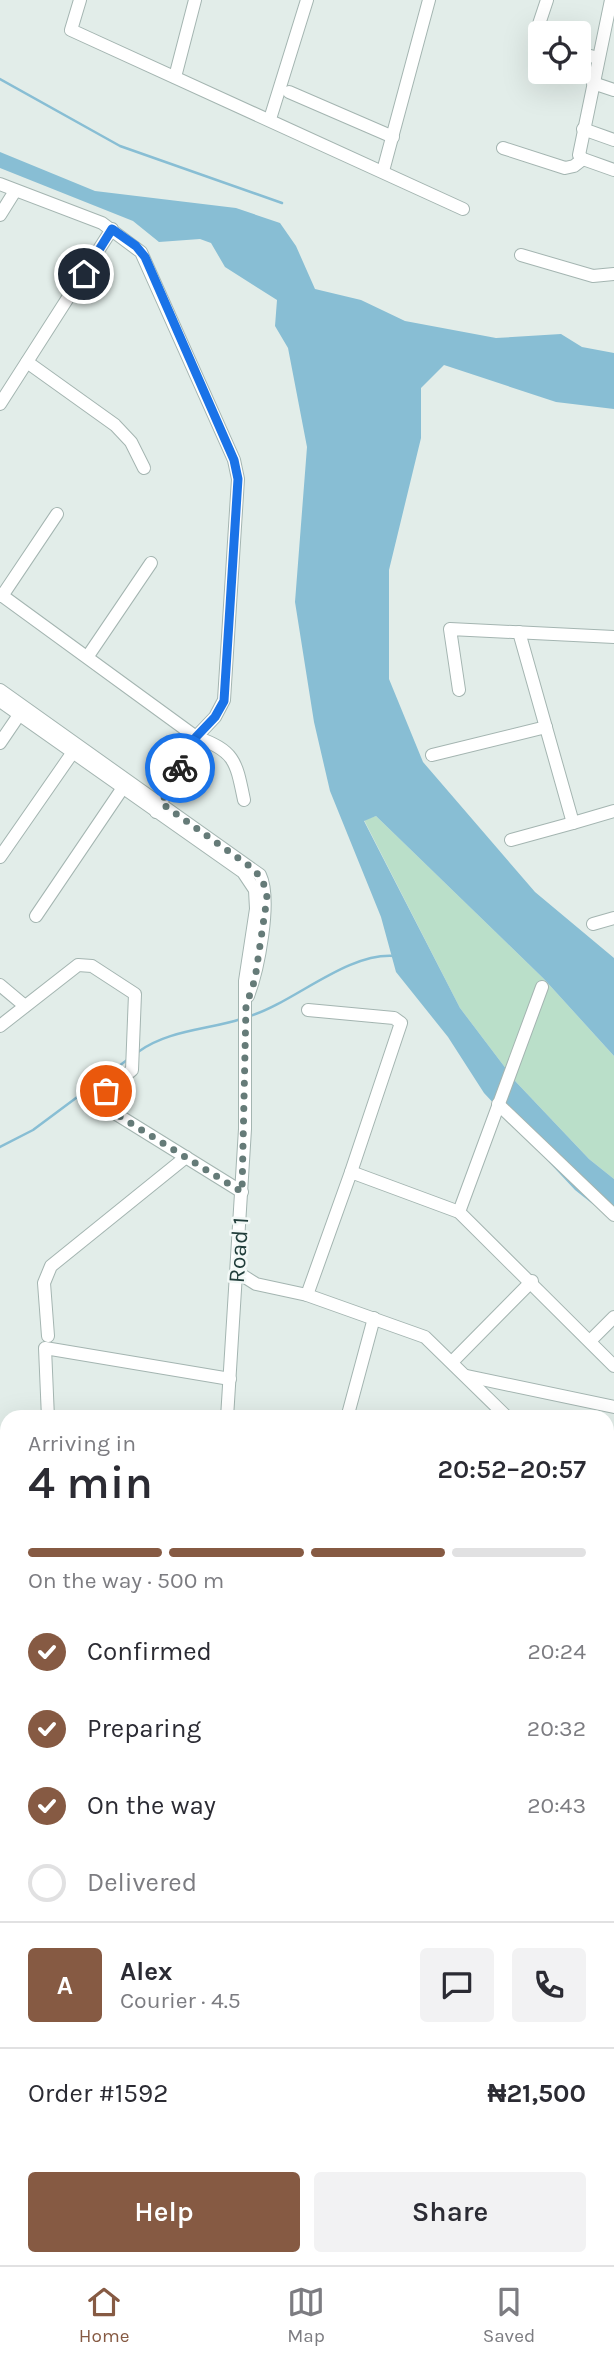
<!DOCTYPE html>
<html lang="en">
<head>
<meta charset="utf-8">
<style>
  body { margin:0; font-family:Karla,sans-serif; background:#f2f2f3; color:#2b2b33; height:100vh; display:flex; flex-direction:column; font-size:26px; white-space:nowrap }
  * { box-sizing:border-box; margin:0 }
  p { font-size:23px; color:#7c7c81 }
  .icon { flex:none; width:38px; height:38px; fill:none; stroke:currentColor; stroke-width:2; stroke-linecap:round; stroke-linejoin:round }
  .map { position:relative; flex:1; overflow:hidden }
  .drawer { position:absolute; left:0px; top:1410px; width:614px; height:856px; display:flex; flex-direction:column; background:#fff; border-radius:21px 21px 0 0; box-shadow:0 7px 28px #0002 }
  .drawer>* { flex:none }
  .buttons { position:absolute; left:528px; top:21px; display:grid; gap:14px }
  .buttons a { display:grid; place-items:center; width:63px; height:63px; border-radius:7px; background:#fff; box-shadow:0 7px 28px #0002; font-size:35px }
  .pin { position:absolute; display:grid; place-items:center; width:60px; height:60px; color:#fff; margin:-30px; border:4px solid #fff; border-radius:50%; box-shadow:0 2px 7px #0007 }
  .courier { position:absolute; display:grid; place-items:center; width:70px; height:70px; margin:-35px; border:5px solid #1a73e8; border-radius:50%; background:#fff; color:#222; box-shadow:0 2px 9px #0007 }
  .head em { font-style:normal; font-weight:600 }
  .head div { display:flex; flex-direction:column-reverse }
  .head { display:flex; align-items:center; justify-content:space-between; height:119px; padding:0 28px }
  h1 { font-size:46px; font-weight:600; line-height:52px }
  .bar { display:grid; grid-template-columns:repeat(4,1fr); gap:10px 7px; align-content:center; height:84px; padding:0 28px }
  .bar i { height:9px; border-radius:5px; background:#e1e1e2 }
  .bar .on { background:#865a43 }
  .bar p { grid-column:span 4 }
  .line { display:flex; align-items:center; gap:18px; padding:0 28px; border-top:2px solid #e1e1e2 }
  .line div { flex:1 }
  .round { display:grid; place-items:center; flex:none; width:74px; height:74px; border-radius:7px; background:#f2f2f3 }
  ol { padding:0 28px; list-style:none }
  li { display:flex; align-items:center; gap:21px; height:77px }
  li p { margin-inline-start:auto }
  li .icon { padding:7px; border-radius:50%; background:#865a43; color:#fff; stroke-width:4 }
  li:last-child { color:#7c7c81 }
  li i { width:38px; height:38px; border:4px solid #e1e1e2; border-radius:50% }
  .cta { display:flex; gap:14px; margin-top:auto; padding:14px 28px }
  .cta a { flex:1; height:80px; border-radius:7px; background:#865a43; color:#fff; font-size:28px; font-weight:600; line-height:80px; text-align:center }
  .cta a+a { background:#f2f2f3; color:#2b2b33 }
  .dock { display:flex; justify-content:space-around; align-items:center; height:98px; border-top:2px solid #e1e1e2; background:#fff; font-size:19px; color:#7c7c81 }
  .dock a { display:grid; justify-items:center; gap:4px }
  .dock .on { color:#865a43 }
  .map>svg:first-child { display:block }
  .green { fill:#badfc9 }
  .water { fill:#88bed4 }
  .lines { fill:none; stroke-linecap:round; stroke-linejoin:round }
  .stream { stroke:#88bed4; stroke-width:2.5 }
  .minor-casing { stroke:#a4b5b1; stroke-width:14 }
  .minor { stroke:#fff; stroke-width:12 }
  .done { stroke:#657b78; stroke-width:7; stroke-dasharray:0 12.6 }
  .route { stroke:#1a73e8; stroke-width:9 }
  .labels { text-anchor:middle; stroke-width:5; stroke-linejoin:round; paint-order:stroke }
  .street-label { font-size:23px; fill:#213e3b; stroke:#f3f9f7 }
</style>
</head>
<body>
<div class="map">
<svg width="614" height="2265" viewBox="0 0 614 2265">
  <rect width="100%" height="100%" fill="#e2ede9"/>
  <polygon class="green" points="376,816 544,979 614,1056 614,1179 589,1159 516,1082 460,1008 364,820"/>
  <polygon class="water" points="0,152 95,191 236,208 280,223 296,246 315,289 361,300 405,321 496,338 561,334 582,347 614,353 614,409 556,402 444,365 421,388 421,438 389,570 389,679 423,762 535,892 614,958 614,1056 544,979 376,816 364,821 460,1008 516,1082 589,1159 614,1179 614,1221 575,1190 484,1093 448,1037 396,972 381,917 330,791 314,722 295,602 307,447 288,348 275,326 277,300 225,267 211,243 200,239 159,242 133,221 0,168"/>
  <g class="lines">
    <g class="stream">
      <polyline points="0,79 120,146 282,203"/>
      <path d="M250 1016C295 1002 347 952 395 956"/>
      <path d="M138 1052C168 1030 207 1030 241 1019"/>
      <polyline points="0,1147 33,1130 127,1060"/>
    </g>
    <g class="minor-casing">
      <g id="minor">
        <polyline points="80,0 71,30 463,209"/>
        <polyline points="611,0 579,155 583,159 614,170"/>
        <polyline points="541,42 535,36 547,0"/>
        <polyline points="579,53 598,58"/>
        <polyline points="175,77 195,0"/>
        <polyline points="593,83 614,90"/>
        <polyline points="289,92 393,137"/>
        <polyline points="270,119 307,0"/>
        <polyline points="583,129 614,140"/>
        <polyline points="503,148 565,168 574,166 583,159"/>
        <polyline points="383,171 429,0"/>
        <polyline points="0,184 102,223 141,252 234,460 238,479 224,700 215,717 196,737 156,812"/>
        <polyline points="0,215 15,191"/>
        <polyline points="521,255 593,276 614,274"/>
        <polyline points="27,362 115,425 131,442 144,468"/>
        <polyline points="0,404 112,229"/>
        <path d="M0 594 196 737C235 751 236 761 244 800"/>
        <polyline points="2,596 57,514"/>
        <polyline points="519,632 573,823 614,811"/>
        <polyline points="88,656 151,563"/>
        <path d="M0 690 260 875C272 900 258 970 248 996"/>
        <polyline points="459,690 450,629 614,637"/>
        <polyline points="0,701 243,872 255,890 256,909 245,981 245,1129 227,1418"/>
        <polyline points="0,743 19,715"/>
        <polyline points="432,755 546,727"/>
        <polyline points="511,840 573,823"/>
        <polyline points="0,857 73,752"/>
        <polyline points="36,916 122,789"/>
        <polyline points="593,924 614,918"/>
        <polyline points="0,985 25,1006"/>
        <polyline points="308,1010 394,1018 401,1023 351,1172"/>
        <polyline points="0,1026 78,965 92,966 135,994 132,1070 103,1094 100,1104 242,1192"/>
        <polyline points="498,1104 614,1215"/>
        <polyline points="459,1212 542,987"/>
        <polyline points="237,1272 256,1284 307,1295 425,1337 508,1418"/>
        <polyline points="307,1295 351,1172 459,1212 614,1366"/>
        <polyline points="48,1336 44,1283 51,1266 186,1157"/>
        <polyline points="590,1341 614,1317"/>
        <polyline points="452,1362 532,1281"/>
        <polyline points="467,1376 614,1407"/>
        <polyline points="48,1418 45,1348 230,1379"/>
        <polyline points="347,1418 374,1318"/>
        <polyline points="0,1476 7,1476"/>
        <polyline points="607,1517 614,1524"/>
        <polyline points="0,1592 7,1592"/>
        <polyline points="607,1631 614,1636"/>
        <polyline points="607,1682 614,1671"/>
        <polyline points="0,1760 7,1760"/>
        <polyline points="0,1883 7,1950"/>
        <polyline points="0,1963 7,1962"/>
        <polyline points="0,2071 7,2070"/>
        <polyline points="0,2186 7,2185"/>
        <polyline points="262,2259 263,2265"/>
        <polyline points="285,2259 285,2265"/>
        <polyline points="326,2265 472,2259"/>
        <polyline points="580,2265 580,2259"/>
      </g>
    </g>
    <use href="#minor" class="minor"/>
  </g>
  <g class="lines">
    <path class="done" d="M106 1091 100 1099 103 1106 242 1192 246 1006 255 979 267 898C265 882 260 875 248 865L161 803 180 768"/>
    <polyline class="route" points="84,274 112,229 136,246 145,257 234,460 238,479 224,701 215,717 196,737 180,768"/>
  </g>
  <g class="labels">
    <g class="street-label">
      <text transform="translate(238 1250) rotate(-86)" y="8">Road 1</text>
    </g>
  </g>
</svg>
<div class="buttons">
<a><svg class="icon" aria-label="locate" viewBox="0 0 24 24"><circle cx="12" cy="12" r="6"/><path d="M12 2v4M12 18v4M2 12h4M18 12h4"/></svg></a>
</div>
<div class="pin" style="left:106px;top:1091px;background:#ea580c"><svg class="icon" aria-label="bag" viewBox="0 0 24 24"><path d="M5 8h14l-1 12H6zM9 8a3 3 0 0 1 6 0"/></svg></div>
<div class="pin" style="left:84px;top:274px;background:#1f2937"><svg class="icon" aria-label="home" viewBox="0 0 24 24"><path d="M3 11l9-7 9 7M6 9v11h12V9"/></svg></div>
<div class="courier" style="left:180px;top:768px"><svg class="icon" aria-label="bike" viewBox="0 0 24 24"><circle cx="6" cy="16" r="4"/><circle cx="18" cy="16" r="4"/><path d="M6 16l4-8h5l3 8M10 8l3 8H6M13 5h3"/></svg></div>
<section class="drawer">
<div class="head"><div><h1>4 min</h1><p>Arriving in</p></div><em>20:52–20:57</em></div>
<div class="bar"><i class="on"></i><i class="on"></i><i class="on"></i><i></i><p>On the way · 500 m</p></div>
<ol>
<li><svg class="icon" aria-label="check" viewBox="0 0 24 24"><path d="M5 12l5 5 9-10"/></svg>Confirmed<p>20:24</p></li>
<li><svg class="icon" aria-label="check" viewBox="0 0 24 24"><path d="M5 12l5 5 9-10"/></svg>Preparing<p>20:32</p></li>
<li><svg class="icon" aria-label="check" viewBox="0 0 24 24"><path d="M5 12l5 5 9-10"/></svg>On the way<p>20:43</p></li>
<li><i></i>Delivered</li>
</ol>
<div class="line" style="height:126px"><b class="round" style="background:#865a43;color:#fff">A</b><div><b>Alex</b><p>Courier · 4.5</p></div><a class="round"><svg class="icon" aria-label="chat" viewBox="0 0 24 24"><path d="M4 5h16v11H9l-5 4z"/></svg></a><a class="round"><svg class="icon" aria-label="phone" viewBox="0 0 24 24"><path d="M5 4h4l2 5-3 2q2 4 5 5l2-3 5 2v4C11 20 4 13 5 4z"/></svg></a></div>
<div class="line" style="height:91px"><div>Order #1592</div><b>₦21,500</b></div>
<div class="cta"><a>Help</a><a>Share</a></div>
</section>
</div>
<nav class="dock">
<a class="on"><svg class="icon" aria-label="home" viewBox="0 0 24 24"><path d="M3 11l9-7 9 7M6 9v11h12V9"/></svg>Home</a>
<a><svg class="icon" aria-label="map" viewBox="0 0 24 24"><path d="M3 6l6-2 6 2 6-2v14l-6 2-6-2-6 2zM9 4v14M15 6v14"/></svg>Map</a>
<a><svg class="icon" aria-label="saved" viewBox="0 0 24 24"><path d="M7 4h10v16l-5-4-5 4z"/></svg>Saved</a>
</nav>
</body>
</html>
